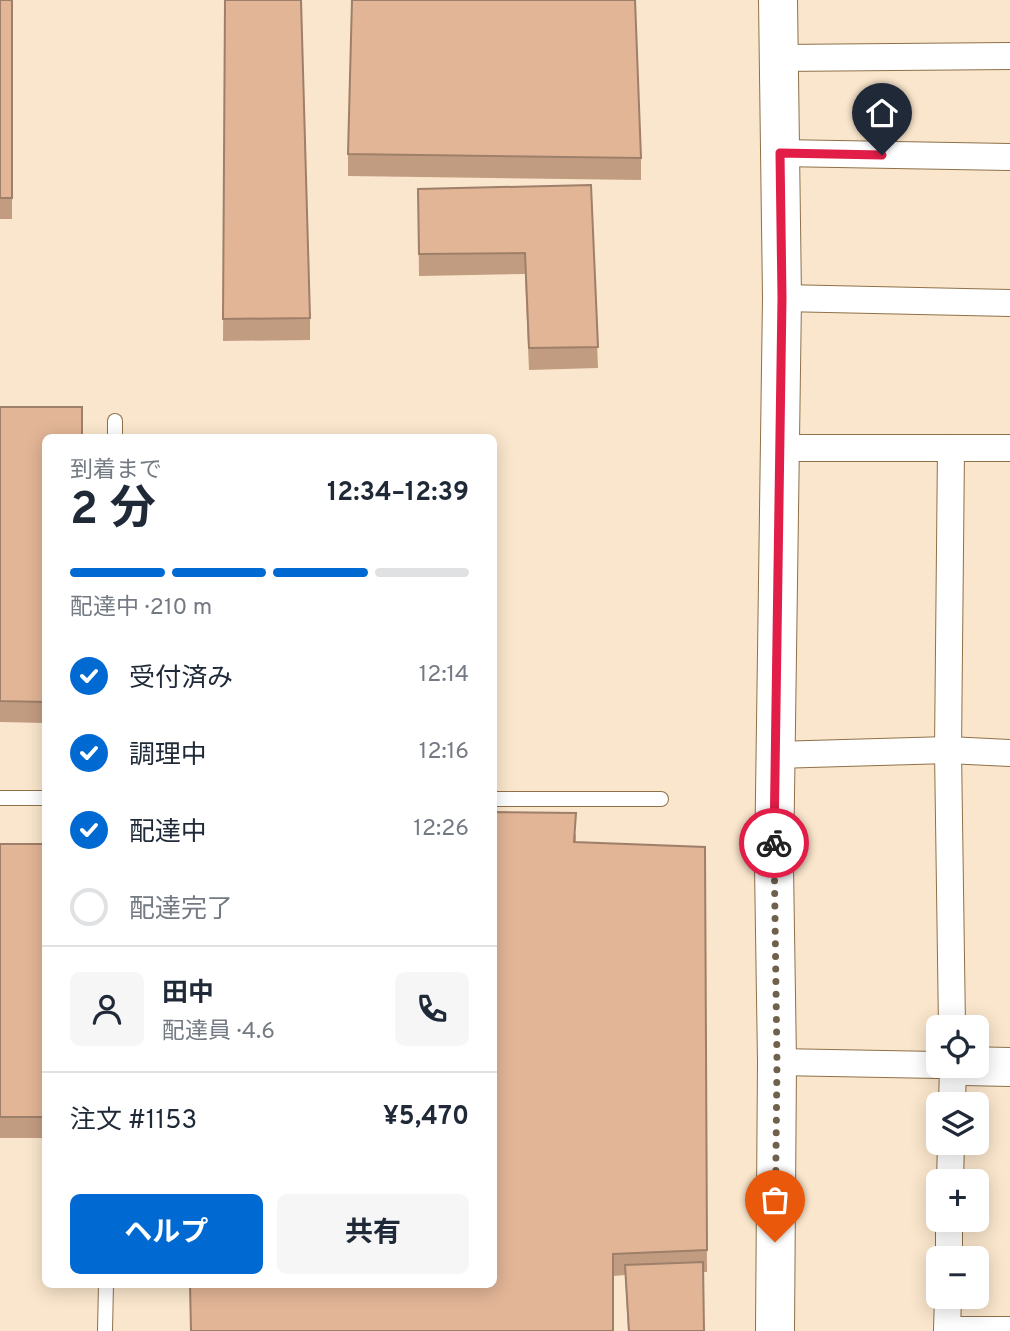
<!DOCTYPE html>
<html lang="ja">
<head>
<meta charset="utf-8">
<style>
  body { margin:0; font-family:Overpass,"Noto Sans JP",sans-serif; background:#f6f6f7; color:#1f2937; height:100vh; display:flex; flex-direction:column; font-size:26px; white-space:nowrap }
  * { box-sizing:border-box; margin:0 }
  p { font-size:23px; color:#747a83 }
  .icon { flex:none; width:38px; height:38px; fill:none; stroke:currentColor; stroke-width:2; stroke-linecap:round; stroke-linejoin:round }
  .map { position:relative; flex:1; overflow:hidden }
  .drawer { position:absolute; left:42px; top:434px; width:455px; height:854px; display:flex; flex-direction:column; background:#fff; border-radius:10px; box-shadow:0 4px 18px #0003 }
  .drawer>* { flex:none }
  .tools { position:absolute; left:926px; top:1015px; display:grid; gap:14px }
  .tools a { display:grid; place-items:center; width:63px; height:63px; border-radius:10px; background:#fff; box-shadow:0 4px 18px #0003; font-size:35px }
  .pin { position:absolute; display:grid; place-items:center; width:60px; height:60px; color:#fff; margin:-72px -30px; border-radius:50% 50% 50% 0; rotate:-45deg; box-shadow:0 0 7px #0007 }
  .pin .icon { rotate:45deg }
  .courier { position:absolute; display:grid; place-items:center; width:70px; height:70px; margin:-35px; border:5px solid #e11d48; border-radius:50%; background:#fff; color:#222; box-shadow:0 2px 9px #0007 }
  .head em { font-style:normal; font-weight:700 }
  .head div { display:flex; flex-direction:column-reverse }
  .head { display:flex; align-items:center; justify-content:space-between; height:119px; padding:0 28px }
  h1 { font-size:46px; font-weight:700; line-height:52px }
  .bar { display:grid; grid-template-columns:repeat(4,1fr); gap:10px 7px; align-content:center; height:84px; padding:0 28px }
  .bar i { height:9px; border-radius:5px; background:#e0e1e3 }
  .bar .current { background:#006ad2 }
  .bar p { grid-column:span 4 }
  .line { display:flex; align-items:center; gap:18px; padding:0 28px; border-top:2px solid #e0e1e3 }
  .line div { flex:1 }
  .round { display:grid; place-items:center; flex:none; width:74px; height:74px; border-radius:10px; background:#f6f6f7 }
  ol { padding:0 28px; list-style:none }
  li { display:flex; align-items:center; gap:21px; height:77px }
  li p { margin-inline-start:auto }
  li .icon { padding:7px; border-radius:50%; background:#006ad2; color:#fff; stroke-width:4 }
  li:last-child { color:#747a83 }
  li i { width:38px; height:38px; border:4px solid #e0e1e3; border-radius:50% }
  .primary-button { display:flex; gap:14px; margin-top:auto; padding:14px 28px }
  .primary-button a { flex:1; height:80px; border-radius:10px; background:#006ad2; color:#fff; font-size:28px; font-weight:700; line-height:80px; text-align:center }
  .primary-button a+a { background:#f6f6f7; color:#1f2937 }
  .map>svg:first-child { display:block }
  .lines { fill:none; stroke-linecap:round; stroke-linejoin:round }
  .lane-casing { stroke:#8e7149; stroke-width:16 }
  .street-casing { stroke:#8e7149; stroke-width:28 }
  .secondary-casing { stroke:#8e7149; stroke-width:40 }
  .lane { stroke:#fff; stroke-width:14 }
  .street { stroke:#fff; stroke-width:26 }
  .secondary { stroke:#fff; stroke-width:38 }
  .wall { fill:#c29c81 }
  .building { fill:#e2b596; stroke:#9e7f69; stroke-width:2 }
  .done { stroke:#70614d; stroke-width:7; stroke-dasharray:0 12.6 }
  .route { stroke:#e11d48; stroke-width:9 }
</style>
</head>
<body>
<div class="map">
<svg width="1010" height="1331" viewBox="0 0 1010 1331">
  <rect width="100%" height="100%" fill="#fae6cc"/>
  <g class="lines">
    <g class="lane-casing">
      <g id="lane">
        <polyline points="115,438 115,421"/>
        <polyline points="0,798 46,798"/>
        <polyline points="494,799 661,799"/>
        <polyline points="105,1331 106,1284"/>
      </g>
    </g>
    <g class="street-casing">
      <g id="street">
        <polyline points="779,58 1010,56"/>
        <polyline points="780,153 1010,157"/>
        <polyline points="782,298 1010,303"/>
        <polyline points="780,448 951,448"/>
        <polyline points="775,755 948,750 1010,753"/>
        <polyline points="952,1027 948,750 951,448 1010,448"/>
        <polyline points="777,1062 938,1065"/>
        <polyline points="952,1104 953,1066"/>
        <polyline points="950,1181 951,1143"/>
        <polyline points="949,1258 949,1220"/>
        <polyline points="948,1297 947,1330 1010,1330"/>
      </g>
    </g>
    <g class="secondary-casing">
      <g id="secondary">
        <polyline points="964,1066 1010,1067"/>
        <polyline points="775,1331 777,1062 774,866 782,298 778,0"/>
      </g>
    </g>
    <use href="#lane" class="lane"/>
    <use href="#street" class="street"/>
    <use href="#secondary" class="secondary"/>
  </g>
  <g class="wall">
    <rect x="0" y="0" width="12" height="219"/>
    <polygon points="225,0 310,318 310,340 223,341"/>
    <polygon points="348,154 641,158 641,180 348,176"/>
    <polygon points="591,185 598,368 529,370 525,274 419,276 418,189"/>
    <polygon points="0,407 46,438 46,723 0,722"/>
    <polygon points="576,834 576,843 705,847 707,1272 703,1272 704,1331 628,1331 625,1275 613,1276 191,1331"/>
    <rect x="0" y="844" width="46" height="294"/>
  </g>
  <g class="building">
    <rect x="0" y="0" width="12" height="198"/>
    <polygon points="225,0 301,0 310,318 223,319"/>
    <polygon points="352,0 635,0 641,158 348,154"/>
    <polygon points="591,185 598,347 529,348 525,253 419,254 418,189"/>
    <polygon points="0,407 82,407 82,438 46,438 46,702 0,701"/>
    <polygon points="494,812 576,813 574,842 705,847 707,1250 613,1254 613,1331 191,1331 190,1284 494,1284"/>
    <rect x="0" y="844" width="46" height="273"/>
    <polygon points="703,1262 704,1331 629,1331 625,1265"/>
  </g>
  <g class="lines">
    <polyline class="done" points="774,843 777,1062 775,1242"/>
    <polyline class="route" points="774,843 782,298 780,153 882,155"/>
  </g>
</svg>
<div class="tools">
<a><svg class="icon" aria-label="locate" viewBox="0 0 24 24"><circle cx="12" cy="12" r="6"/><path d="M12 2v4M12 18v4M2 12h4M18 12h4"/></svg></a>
<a><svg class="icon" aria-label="layers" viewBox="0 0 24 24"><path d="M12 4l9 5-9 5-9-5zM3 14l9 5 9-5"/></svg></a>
<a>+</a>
<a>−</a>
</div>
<div class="pin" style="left:775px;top:1242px;background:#ea580c"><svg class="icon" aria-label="bag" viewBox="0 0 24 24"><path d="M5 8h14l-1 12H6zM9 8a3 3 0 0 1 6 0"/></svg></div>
<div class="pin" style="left:882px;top:155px;background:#1f2937"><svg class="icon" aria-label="home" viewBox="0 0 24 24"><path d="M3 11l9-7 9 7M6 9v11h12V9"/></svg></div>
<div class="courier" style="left:774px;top:843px"><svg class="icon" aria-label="bike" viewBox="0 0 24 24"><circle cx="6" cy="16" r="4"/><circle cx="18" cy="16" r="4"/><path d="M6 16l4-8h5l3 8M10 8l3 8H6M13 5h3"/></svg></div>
<section class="drawer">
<div class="head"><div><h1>2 分</h1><p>到着まで</p></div><em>12:34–12:39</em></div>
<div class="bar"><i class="current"></i><i class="current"></i><i class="current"></i><i></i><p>配達中 · 210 m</p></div>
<ol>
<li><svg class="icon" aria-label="check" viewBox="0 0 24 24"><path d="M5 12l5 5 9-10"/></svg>受付済み<p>12:14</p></li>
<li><svg class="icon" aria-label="check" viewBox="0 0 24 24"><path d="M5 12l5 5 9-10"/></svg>調理中<p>12:16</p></li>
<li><svg class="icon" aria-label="check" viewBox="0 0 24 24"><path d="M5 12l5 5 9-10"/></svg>配達中<p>12:26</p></li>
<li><i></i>配達完了</li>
</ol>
<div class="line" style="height:126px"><a class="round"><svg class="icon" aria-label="person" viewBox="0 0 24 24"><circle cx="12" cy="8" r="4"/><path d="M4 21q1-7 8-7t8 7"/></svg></a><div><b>田中</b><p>配達員 · 4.6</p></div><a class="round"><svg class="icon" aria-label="phone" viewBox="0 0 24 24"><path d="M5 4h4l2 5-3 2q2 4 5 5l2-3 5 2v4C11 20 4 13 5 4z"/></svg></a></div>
<div class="line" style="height:91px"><div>注文 #1153</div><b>¥5,470</b></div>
<div class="primary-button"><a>ヘルプ</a><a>共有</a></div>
</section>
</div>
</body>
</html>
